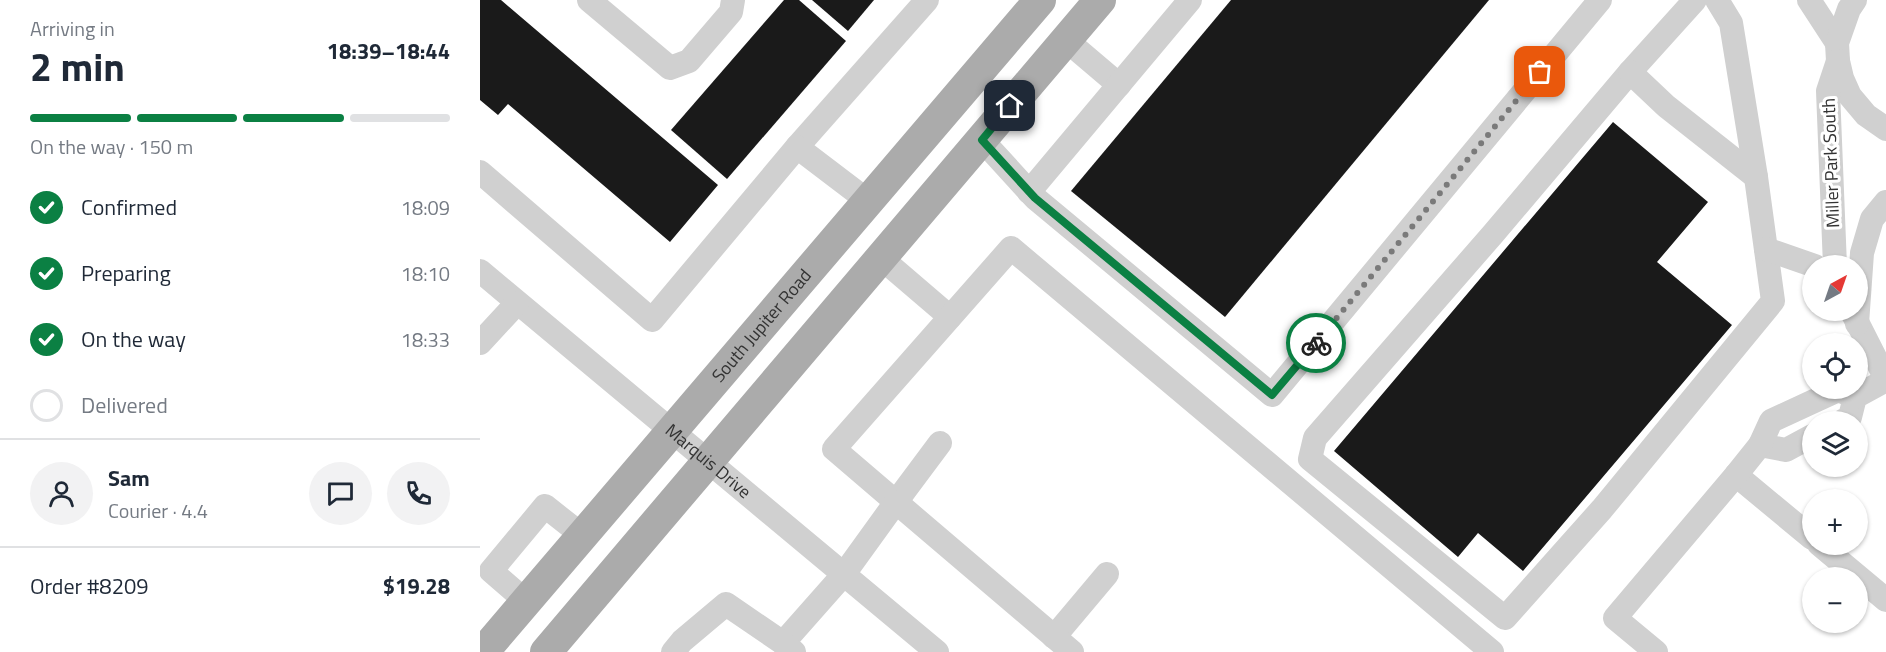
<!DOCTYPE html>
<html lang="en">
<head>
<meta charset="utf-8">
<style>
  body { margin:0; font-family:"Titillium Web",sans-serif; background:#f2f2f3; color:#1f2937; height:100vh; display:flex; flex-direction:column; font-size:22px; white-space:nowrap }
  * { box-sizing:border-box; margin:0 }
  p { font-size:20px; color:#747a83 }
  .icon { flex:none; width:33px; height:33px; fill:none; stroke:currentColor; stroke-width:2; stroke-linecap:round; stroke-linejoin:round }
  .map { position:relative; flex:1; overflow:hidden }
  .sheet { display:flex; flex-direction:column; background:#fff; width:480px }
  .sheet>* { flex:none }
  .needle { width:39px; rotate:40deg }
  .buttons { position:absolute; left:1322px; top:255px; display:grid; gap:12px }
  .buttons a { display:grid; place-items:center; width:66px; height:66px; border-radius:50%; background:#fff; box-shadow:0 2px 4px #0004; font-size:30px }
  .pin { position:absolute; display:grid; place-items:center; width:51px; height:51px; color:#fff; margin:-26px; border-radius:12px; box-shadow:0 3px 9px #0006 }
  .courier { position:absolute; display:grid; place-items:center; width:60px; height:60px; margin:-30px; border:4px solid #0b8043; border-radius:50%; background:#fff; color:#222; box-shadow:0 2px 8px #0007 }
  .summary em { font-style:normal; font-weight:700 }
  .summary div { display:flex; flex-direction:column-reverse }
  .summary { display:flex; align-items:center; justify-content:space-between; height:102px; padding:0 30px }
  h1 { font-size:39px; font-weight:700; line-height:45px }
  .bar { display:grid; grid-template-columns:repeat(4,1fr); gap:9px 6px; align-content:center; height:72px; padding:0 30px }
  .bar i { height:8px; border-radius:4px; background:#e0e1e3 }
  .bar .selected { background:#0b8043 }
  .bar p { grid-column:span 4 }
  .line { display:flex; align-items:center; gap:15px; padding:0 30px; border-top:2px solid #e0e1e3 }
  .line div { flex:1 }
  .round { display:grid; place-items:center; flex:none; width:63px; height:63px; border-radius:32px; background:#f2f2f3 }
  ol { padding:0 30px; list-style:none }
  li { display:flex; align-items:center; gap:18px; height:66px }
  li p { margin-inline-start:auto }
  li .icon { padding:6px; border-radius:50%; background:#0b8043; color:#fff; stroke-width:4 }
  li:last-child { color:#747a83 }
  li i { width:33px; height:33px; border:3px solid #e0e1e3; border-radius:50% }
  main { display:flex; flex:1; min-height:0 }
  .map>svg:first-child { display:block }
  .building { fill:#1a1a1a }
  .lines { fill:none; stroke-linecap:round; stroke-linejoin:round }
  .minor { stroke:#d0d0d0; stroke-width:24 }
  .major { stroke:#ababab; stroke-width:32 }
  .done { stroke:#7a7a7a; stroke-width:6; stroke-dasharray:0 10.8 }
  .route { stroke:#0b8043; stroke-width:8 }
  .labels { text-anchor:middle; stroke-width:6; stroke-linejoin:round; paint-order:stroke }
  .street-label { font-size:18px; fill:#333; stroke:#fff }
</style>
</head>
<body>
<main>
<section class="sheet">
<div class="summary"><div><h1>2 min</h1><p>Arriving in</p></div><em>18:39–18:44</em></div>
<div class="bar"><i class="selected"></i><i class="selected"></i><i class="selected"></i><i></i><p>On the way · 150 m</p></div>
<ol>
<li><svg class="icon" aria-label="check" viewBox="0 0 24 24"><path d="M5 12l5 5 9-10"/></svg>Confirmed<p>18:09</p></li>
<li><svg class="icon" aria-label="check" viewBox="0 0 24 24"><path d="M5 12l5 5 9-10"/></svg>Preparing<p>18:10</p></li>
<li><svg class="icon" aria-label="check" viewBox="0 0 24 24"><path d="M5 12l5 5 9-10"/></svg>On the way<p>18:33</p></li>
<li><i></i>Delivered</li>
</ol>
<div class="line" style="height:108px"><a class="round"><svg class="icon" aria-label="person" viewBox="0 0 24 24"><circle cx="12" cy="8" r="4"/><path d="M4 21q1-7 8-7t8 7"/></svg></a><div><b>Sam</b><p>Courier · 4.4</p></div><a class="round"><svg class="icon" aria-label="chat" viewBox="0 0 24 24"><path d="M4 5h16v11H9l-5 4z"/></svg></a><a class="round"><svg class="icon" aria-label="phone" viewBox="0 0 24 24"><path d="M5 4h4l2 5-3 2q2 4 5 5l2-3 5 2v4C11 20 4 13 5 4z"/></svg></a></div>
<div class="line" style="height:78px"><div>Order #8209</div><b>$19.28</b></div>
</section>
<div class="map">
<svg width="1406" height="652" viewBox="0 0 1406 652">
  <rect width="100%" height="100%" fill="#fff"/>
  <g class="building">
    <polygon points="0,0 21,0 238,185 190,242 28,104 18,115 0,100"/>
    <polygon points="304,0 319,0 366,41 247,179 191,130"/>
    <polygon points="332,0 394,0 368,31"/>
    <polygon points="751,0 1009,0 745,317 591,191"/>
    <polygon points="1133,122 1228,202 1177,262 1252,325 1043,571 998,533 978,557 854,451"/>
  </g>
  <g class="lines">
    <g class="minor">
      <polyline points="109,0 190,68 209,61 251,12 253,0"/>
      <polyline points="1215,0 1150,72 1013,234 835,438 830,459 1025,618 1122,509 1293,301 1276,177 1251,23 1237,0"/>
      <polyline points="1329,0 1357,43"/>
      <polyline points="1375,0 1369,9 1357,43 1358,61 1362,78 1370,96 1386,115 1406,129"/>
      <polyline points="586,40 639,85"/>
      <polyline points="1150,72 1186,106 1276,177"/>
      <polyline points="502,140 555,198 792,395 1120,0"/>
      <polyline points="317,147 447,0"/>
      <polyline points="0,172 172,320 317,147 388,201"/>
      <polyline points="549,192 710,0"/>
      <polyline points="1286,249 1335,266"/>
      <polyline points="401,258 470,317"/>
      <polyline points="1355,266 1348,91 1358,61"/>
      <path id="s1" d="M0 271 457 652"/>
      <polyline points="1371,310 1406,379"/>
      <polyline points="1377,324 1382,253 1392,219 1406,202"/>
      <polyline points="0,343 37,303"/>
      <polyline points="1361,422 1370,417 1375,397 1406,380"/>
      <polyline points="460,443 416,502 354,449 531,248 1012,652"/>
      <polyline points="1280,445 1306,450 1332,436"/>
      <polyline points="1256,475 1332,538"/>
      <polyline points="1339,544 1406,600"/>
      <polyline points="47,602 11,571 65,506 103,536"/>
      <polyline points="574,637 627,574"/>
      <polyline points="303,643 364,574 416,502 592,652"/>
      <polyline points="193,652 202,641 246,604 303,643 314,652"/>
      <polyline points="1176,652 1135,618 1256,475 1280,445 1291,421 1358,390 1375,397"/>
    </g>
    <g class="major">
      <path id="s2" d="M3 652 560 0"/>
      <polyline points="66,652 620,0"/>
    </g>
  </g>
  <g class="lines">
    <polyline class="done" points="836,343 1060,72"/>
    <polyline class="route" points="530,106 502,140 555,198 792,395 836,343"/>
  </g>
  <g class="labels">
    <g class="street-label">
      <text transform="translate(1351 163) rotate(-92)" y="6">Miller Park South</text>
      <text dy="6" stroke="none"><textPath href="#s2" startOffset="429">South Jupiter Road</textPath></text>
      <text dy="6" stroke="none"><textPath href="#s1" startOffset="297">Marquis Drive</textPath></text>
    </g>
  </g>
</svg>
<div class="buttons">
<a><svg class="needle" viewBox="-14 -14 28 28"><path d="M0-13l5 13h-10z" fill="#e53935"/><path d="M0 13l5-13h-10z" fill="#747a83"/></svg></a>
<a><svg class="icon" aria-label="locate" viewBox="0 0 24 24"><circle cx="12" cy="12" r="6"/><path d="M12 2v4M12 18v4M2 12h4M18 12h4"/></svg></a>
<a><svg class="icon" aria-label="layers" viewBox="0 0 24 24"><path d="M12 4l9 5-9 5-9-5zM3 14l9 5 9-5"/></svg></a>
<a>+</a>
<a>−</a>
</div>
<div class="pin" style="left:1060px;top:72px;background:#ea580c"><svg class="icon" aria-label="bag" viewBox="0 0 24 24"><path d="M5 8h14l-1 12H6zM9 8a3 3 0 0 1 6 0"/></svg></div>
<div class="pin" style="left:530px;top:106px;background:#1f2937"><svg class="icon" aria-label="home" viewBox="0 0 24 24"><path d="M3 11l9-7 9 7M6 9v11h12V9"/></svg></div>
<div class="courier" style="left:836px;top:343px"><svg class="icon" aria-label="bike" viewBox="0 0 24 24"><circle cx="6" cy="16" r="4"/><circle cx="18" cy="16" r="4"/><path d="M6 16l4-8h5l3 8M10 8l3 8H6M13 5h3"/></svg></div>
</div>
</main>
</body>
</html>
